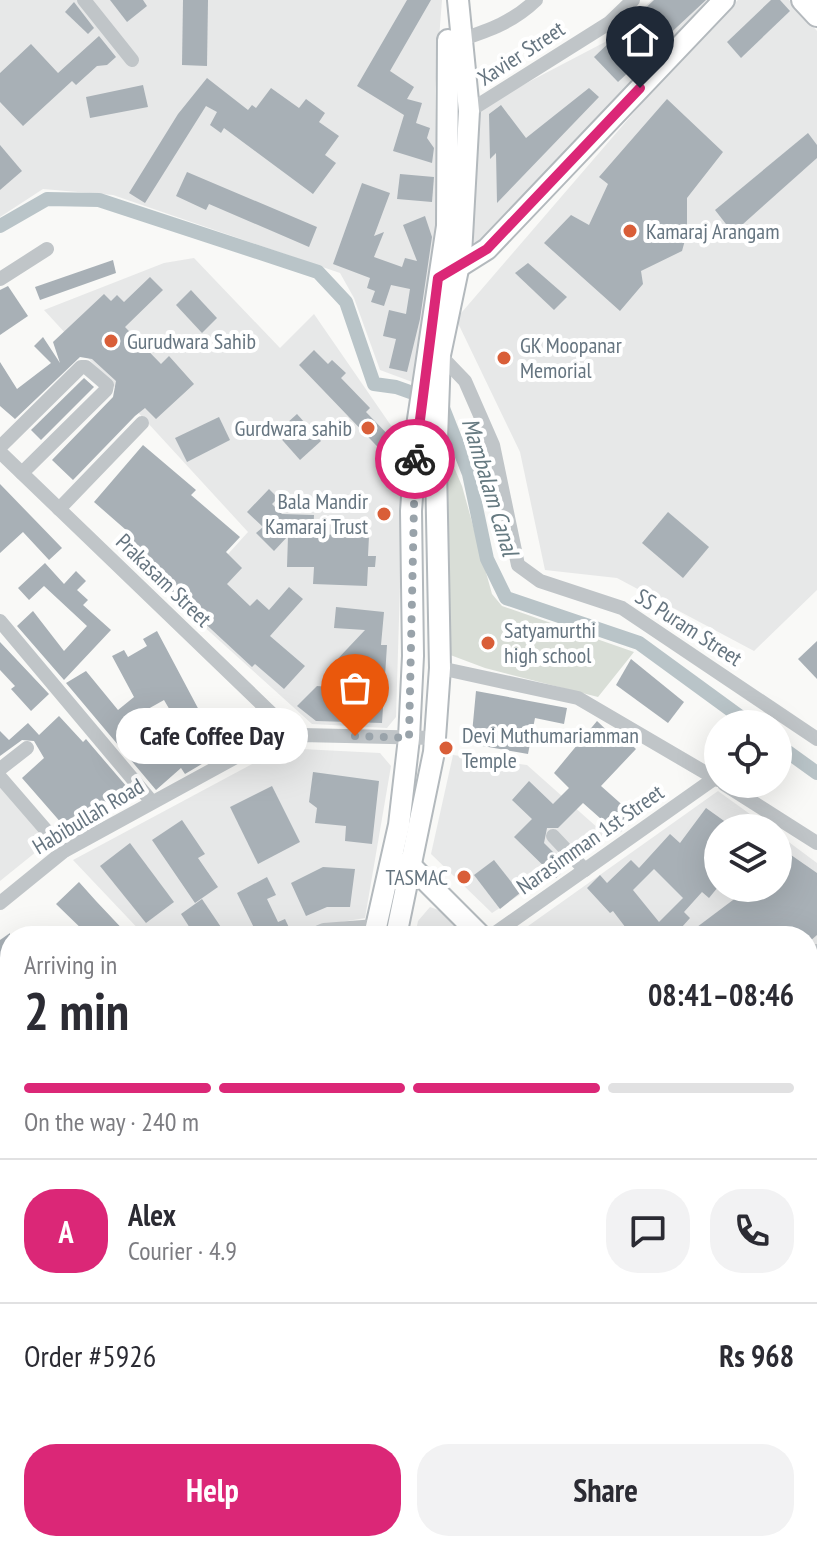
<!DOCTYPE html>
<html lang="en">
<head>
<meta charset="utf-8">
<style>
  body { margin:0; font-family:"PT Sans Narrow",sans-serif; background:#f2f2f3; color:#2b2b33; height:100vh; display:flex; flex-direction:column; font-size:30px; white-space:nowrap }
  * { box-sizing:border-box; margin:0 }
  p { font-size:26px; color:#7c7c81 }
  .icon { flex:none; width:44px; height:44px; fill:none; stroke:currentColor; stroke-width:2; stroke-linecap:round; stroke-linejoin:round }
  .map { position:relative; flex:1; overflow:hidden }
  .drawer { position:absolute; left:0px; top:926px; width:818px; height:626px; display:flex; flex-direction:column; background:#fff; border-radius:32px 32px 0 0; box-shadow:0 8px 32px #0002 }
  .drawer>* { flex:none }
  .controls { position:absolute; left:704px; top:710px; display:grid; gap:16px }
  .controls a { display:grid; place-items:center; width:88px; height:88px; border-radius:50%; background:#fff; box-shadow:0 8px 32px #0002; font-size:40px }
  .pin { position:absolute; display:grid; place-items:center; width:68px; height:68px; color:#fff; margin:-82px -34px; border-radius:50% 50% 50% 0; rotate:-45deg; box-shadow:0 0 8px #0007 }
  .pin .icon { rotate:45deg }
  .courier { position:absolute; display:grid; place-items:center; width:80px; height:80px; margin:-40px; border:6px solid #db2777; border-radius:50%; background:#fff; color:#222; box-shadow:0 2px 10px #0007 }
  .bubble { position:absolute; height:56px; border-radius:28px; background:#fff; box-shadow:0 8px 32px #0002; font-size:26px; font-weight:700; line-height:56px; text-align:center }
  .overview em { font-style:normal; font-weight:700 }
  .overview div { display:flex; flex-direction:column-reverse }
  .overview { display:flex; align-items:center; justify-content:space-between; height:136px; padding:0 24px }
  h1 { font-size:52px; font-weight:700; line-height:60px }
  .bar { display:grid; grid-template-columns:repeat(4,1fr); gap:12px 8px; align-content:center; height:96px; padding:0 24px }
  .bar i { height:10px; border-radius:6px; background:#e1e1e2 }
  .bar .current { background:#db2777 }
  .bar p { grid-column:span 4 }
  .line { display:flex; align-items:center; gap:20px; padding:0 24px; border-top:2px solid #e1e1e2 }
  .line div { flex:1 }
  .round { display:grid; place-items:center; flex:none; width:84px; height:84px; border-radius:32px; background:#f2f2f3 }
  .cta { display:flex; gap:16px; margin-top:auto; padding:16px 24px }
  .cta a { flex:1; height:92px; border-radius:32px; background:#db2777; color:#fff; font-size:32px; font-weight:700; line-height:92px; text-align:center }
  .cta a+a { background:#f2f2f3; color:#2b2b33 }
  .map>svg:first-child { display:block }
  .built { fill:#e7e8e8 }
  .green { fill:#d9ded7 }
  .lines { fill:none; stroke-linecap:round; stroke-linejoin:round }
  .canal { stroke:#b9c4c8; stroke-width:14 }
  .building { fill:#a8b0b6; fill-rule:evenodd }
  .secondary-casing { stroke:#b3b9bd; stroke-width:24 }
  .primary-casing { stroke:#b4b9bd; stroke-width:26 }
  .street { stroke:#c0c5c8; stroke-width:14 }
  .secondary { stroke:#fff; stroke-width:20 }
  .primary { stroke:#fff; stroke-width:22 }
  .done { stroke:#99a3aa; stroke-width:8; stroke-dasharray:0 14.4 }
  .route { stroke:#db2777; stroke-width:10 }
  .poi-dot { fill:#d95e38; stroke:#fff; stroke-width:3 }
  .labels { text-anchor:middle; stroke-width:8; stroke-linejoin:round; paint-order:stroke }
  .street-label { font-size:22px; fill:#667580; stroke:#fff }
  .poi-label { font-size:22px; fill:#667580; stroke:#fff; text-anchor:start }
  .water-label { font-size:24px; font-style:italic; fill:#667a81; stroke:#fff }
</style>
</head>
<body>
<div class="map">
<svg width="817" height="1551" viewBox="0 0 817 1551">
  <rect width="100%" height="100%" fill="#f9f9f7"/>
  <g class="built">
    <polygon points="0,0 442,0 435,91 438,223 415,383 380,370 354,298 340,273 113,195 43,189 0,217"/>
    <polygon points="652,0 711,0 482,244 474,242 474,118 479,108 605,42"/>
    <polygon points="738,0 789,0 817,31 817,590 754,651 617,578 545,570 520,452 456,319 698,38"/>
    <polygon points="194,258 280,348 314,314 412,456 402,521 396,717 387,728 312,724 181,606 248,532 44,310 164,263"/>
    <polygon points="282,748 380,753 391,766 365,918 300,929 289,936 145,936 73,860"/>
    <polygon points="453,755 527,765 608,837 492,913 431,854"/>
    <polygon points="0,777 52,839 0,881"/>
    <polygon points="718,791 769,828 718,828 718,888 778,888 778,834 817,863 817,950 808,957 808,936 514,936"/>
    <polygon points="430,907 447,913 465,936 415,936 418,921"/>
    <polygon points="151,1542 234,1542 232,1551 157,1551"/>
    <polygon points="293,1542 366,1542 365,1551 291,1551"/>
  </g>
  <polygon class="green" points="442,439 462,486 492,594 502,606 634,652 598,697 485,668 445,653"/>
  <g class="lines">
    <g class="canal">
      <polyline points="0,226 47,199 99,200 318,272 346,302 374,384 396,387 441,403 469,474 487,559 506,598 639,643 750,724"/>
      <polyline points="778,745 817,773"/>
    </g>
  </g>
  <g class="building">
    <polygon points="110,0 143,0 147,6 127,22"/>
    <polygon points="183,0 208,0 207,66 182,65"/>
    <polygon points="407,0 431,0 390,71 414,87 407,99 422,103 416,123 430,128 427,138 434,148 432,163 393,151 404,115 357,86"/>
    <polygon points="654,0 706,0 618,82 594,57"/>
    <polygon points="771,0 780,0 790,11 741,58 727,42"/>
    <polygon points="74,2 94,28 88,34 65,12"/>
    <polygon points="99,36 116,57 107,65 97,66 76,85 72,81 23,126 0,102 0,73 31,44 58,73"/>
    <polygon points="207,78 248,110 252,105 256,108 271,88 299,108 306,99 325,113 319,122 339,136 325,155 336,163 313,194 224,128 221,133 210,125 217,112 206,106 145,203 129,193 178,114"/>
    <polygon points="143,85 148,107 90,118 86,97"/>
    <polygon points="589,88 599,97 497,203 496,153 490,159 489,114 501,105 526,138"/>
    <polygon points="667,99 723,152 687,198 687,233 682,251 641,271 643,284 620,311 544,243 571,215 589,225 608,184 599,177"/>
    <polygon points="808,133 817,145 817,158 733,233 715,210"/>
    <polygon points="0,145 22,171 0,190"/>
    <polygon points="187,172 317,227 309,247 209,204 206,210 176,196"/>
    <polygon points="400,174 434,177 432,202 397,199"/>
    <polygon points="362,183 390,193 374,236 384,232 374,257 402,267 405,258 417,261 403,225 425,216 432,237 420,319 407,372 389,368 396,339 383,336 389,310 406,314 410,289 391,285 384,306 371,302 375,291 367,288 370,278 333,264"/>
    <polygon points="113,260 116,273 40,300 35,287"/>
    <polygon points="528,263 567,297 554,310 515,273"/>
    <polygon points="150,277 163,290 125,327 161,364 169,356 194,384 156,419 145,408 135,416 73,480 52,460 113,397 116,381 92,359 80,357 15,419 0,406 0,362 17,389 51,363 34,346 43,337 60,363 53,342 104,294 111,301 117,295 124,302"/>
    <polygon points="8,286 28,316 0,335 0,290"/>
    <polygon points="191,290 217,318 202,333 176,305"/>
    <polygon points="314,350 328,364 332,360 346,373 341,378 370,408 366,412 402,449 397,467 299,365"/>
    <polygon points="84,378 94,387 41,440 31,430"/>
    <polygon points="297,414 321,441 300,460 276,433"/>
    <polygon points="219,417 230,440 187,462 175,438"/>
    <polygon points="143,445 196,490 191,495 240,537 226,552 242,568 227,584 250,606 257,599 269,610 289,587 303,599 270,636 305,666 284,689 255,664 252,667 116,541 126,530 94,502"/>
    <polygon points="0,484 62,548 49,560 23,532 0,553"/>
    <polygon points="269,489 278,498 272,504 282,514 314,515 313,534 369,536 368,556 376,556 375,567 368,567 367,586 313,584 314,567 287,567 288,536 274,551 256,533 263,527 247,512"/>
    <polygon points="668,512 709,547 683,578 642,543"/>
    <polygon points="45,563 64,584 76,571 86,581 77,590 88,600 83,605 111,630 64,680 17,626 33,611 64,651 87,626 44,586 29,600 18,588"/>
    <polygon points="336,607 384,612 381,645 387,645 382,723 316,721 297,706 317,686 329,687 331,666 365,630 334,628"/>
    <path d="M157 631 209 729 235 714 239 720 244 717 254 733 185 774 181 768 156 790 66 683 86 671 118 710 134 697 112 656 124 650 128 657 147 646 143 639ZM164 700 188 741 162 756 132 718Z"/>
    <polygon points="817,641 817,679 798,659"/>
    <polygon points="0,642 49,694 31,711 11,689 15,686 0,670"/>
    <polygon points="631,659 684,702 668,723 616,685"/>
    <polygon points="476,691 567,708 564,724 535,718 528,754 471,744"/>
    <polygon points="59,716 83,742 86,739 91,745 133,794 95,822 89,815 70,833 22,778 44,758 34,741 22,740 0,756 0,731 9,740 28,723 39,735"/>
    <polygon points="597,721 618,741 622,736 636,749 601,786 637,818 618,834 583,803 558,828 547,828 544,843 568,867 556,878 514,837 532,819 512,800 529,781 553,804 569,788 554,773"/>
    <polygon points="313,772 379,781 372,844 345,841 346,826 315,823 317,808 309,802"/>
    <polygon points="272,786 300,842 258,864 230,807"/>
    <path d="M706 808 734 828H718V887L709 898 702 892 684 912 690 918 674 936H632L613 911 610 913 587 888 600 875 607 883 631 860 639 868 670 834 680 843ZM654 869 683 898 659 922 633 890Z"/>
    <polygon points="182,820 205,854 198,858 218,887 195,903 152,840"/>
    <polygon points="130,843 174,902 146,923 100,866"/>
    <polygon points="791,855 817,873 817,935 809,942 808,936 685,936 749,888 778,888 778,865"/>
    <polygon points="494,860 520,893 500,909 474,875"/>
    <polygon points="323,867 355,869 350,907 327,907 306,916 291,883"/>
    <polygon points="267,877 276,895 267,899 278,922 285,919 293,936 258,936 237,893"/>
    <polygon points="79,882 96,901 129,936 89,936 56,904"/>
    <polygon points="202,899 227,936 195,936 181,914"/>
    <polygon points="10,933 10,1069 0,1056 0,940"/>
    <polygon points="10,1085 10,1130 0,1117 0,1093"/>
    <polygon points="0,1172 10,1186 10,1218 0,1225"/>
    <polygon points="10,1473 10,1551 9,1551 0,1538 0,1480"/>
  </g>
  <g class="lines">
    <g class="secondary-casing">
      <g id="secondary">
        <polyline points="452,271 487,249 724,0"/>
        <polyline points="402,864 411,866 481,936"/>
        <polyline points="374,936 399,825 409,738 413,656 411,511 417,426 447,226 448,40"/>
        <polyline points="396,936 434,752 440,668 436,467 440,355 461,255 469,111 458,0"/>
        <polyline points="808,1340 817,1351"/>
        <polyline points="253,1551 255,1542"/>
        <polyline points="270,1551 272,1542"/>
      </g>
    </g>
    <g class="primary-casing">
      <polyline id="primary" points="803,0 817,15"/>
    </g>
    <g class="street">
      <polyline points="84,0 132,60"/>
      <path d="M460 40C490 30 513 22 536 0"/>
      <polyline points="469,111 609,23 633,0"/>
      <polyline points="0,279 47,249"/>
      <polyline points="440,355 465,381 493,445 518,565 540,581 622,608 817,739"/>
      <polyline points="0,447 81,367 86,367 107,385 106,390 22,473"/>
      <polyline points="0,452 272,714 301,735"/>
      <polyline points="59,509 142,423"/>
      <polyline points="0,621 152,802"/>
      <polyline points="440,668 578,698 718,780"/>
      <polyline points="0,769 27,748"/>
      <polyline points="0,777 64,851"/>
      <polyline points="724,784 817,843"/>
      <polyline points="553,836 585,870"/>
      <polyline points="0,903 64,851 267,740 301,735 435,738"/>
      <polyline points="310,936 324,930 376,926"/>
      <polyline points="491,936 715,778"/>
      <polyline points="808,958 817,951"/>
      <polyline points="808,1166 816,1159"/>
      <polyline points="0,1264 10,1257"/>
      <polyline points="0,1448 10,1452"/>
      <polyline points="413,1542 455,1550"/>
      <polyline points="566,1542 567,1551"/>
      <polyline points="723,1542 730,1551"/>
      <polyline points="121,1551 134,1542"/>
      <polyline points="652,1551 669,1542"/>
    </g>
    <use href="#secondary" class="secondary"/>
    <use href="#primary" class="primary"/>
  </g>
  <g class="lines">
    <polyline class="done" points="355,736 409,738 415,459"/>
    <polyline class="route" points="415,459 438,278 487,249 640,88"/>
  </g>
  <g class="poi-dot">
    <circle cx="630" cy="231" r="8"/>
    <circle cx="111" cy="341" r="8"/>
    <circle cx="504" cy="358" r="8"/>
    <circle cx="368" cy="428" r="8"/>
    <circle cx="384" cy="514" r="8"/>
    <circle cx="488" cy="643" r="8"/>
    <circle cx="446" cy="748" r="8"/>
    <circle cx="464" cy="877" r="8"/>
  </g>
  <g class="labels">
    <g class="street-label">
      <text transform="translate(521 53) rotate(-33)" y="8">Xavier Street</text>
      <text transform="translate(164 580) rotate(44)" y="8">Prakasam Street</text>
      <text transform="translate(689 627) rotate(33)" y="8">SS Puram Street</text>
      <text transform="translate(88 816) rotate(-31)" y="8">Habibullah Road</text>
      <text transform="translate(590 839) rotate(-35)" y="8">Narasimman 1st Street</text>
    </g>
    <g class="poi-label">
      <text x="646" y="239">Kamaraj Arangam</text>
      <text x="127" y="349">Gurudwara Sahib</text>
      <text x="520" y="353">GK Moopanar<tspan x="520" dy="25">Memorial</tspan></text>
      <text x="352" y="436" text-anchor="end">Gurdwara sahib</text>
      <text x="368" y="509" text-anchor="end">Bala Mandir<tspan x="368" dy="25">Kamaraj Trust</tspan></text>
      <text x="504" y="638">Satyamurthi<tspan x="504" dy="25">high school</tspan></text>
      <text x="462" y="743">Devi Muthumariamman<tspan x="462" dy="25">Temple</tspan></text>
      <text x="448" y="885" text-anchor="end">TASMAC</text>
    </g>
    <g class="water-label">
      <text transform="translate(490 487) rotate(73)" y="8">Mambalam Canal</text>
    </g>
  </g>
</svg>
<div class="controls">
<a><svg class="icon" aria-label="locate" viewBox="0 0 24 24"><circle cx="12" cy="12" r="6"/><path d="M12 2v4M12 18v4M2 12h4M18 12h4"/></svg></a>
<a><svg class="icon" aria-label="layers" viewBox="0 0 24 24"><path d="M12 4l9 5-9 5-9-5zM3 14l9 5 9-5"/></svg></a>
</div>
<div class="pin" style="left:355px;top:736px;background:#ea580c"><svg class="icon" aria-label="bag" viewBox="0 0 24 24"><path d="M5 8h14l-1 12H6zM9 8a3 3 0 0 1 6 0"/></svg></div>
<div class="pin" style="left:640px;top:88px;background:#1f2937"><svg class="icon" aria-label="home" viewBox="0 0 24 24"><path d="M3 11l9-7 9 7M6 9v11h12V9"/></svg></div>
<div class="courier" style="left:415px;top:459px"><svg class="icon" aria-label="bike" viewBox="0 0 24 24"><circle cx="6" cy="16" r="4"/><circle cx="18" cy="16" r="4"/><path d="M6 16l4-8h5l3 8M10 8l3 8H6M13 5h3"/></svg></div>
<div class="bubble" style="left:116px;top:708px;width:192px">Cafe Coffee Day</div>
<section class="drawer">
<div class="overview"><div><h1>2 min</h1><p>Arriving in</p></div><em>08:41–08:46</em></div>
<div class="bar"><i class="current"></i><i class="current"></i><i class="current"></i><i></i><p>On the way · 240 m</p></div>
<div class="line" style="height:144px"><b class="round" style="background:#db2777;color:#fff">A</b><div><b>Alex</b><p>Courier · 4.9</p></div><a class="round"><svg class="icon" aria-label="chat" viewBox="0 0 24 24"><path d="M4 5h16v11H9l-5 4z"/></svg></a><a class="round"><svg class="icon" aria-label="phone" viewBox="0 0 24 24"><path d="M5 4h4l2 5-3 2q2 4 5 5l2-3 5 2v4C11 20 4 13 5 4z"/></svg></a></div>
<div class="line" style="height:104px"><div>Order #5926</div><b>Rs 968</b></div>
<div class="cta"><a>Help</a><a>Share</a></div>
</section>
</div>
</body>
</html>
